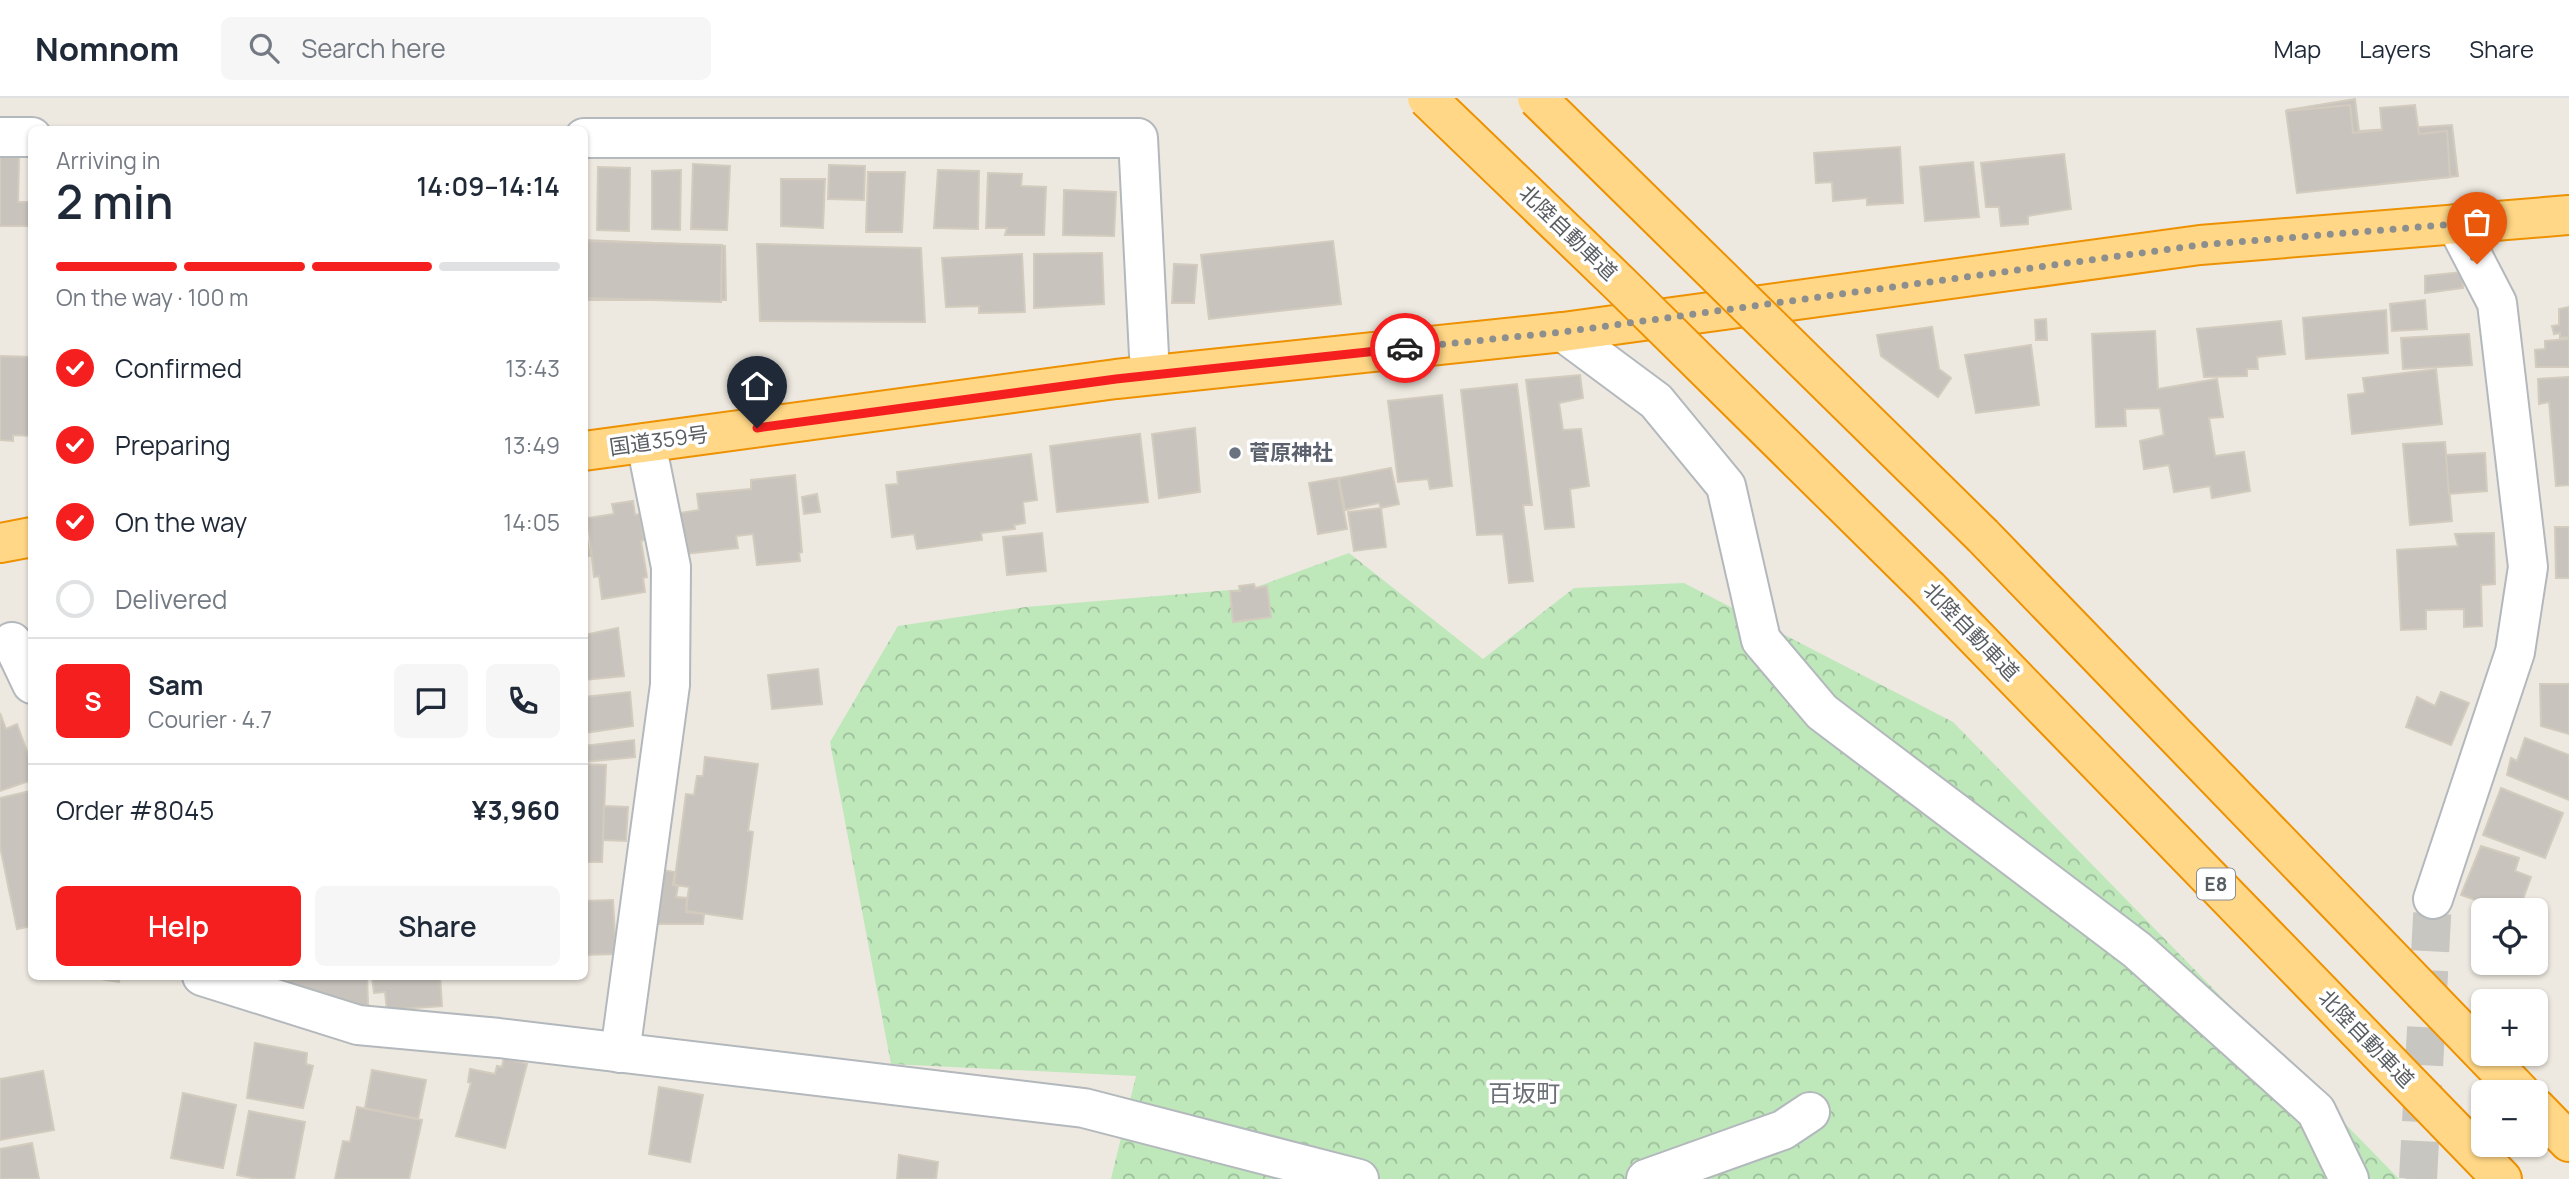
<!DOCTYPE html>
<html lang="en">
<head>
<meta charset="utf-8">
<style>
  body { margin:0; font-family:Manrope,"Noto Sans JP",sans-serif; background:#f6f6f7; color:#1f2937; height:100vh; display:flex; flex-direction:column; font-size:26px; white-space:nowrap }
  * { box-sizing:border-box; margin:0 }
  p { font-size:23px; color:#747a83 }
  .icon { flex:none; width:38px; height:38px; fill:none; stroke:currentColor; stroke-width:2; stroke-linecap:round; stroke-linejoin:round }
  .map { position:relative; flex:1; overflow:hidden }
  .drawer { position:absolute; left:28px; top:28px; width:560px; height:854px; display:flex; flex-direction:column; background:#fff; border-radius:10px; box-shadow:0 2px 5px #0004 }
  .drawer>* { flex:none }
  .controls { position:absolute; left:2471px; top:800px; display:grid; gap:14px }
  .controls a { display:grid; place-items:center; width:77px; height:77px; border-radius:10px; background:#fff; box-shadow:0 2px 5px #0004; font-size:35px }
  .pin { position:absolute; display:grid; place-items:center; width:60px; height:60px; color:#fff; margin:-72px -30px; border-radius:50% 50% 50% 0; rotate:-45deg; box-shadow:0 0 7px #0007 }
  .pin .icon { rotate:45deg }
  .courier { position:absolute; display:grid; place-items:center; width:70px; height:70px; margin:-35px; border:5px solid #f51f1f; border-radius:50%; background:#fff; color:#222; box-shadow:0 2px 9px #0007 }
  .overview em { font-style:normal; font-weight:600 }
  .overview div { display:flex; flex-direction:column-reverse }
  .overview { display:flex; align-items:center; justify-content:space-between; height:119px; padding:0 28px }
  h1 { font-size:46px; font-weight:600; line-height:52px }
  .bar { display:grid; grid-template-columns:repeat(4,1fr); gap:10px 7px; align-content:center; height:84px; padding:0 28px }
  .bar i { height:9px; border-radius:5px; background:#e0e1e3 }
  .bar .current { background:#f51f1f }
  .bar p { grid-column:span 4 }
  .line { display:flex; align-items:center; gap:18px; padding:0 28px; border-top:2px solid #e0e1e3 }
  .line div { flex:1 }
  .round { display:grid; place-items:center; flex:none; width:74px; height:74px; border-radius:10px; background:#f6f6f7 }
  ol { padding:0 28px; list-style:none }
  li { display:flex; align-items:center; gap:21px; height:77px }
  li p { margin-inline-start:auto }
  li .icon { padding:7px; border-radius:50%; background:#f51f1f; color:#fff; stroke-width:4 }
  li:last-child { color:#747a83 }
  li i { width:38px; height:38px; border:4px solid #e0e1e3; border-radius:50% }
  .cta { display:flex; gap:14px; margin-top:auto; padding:14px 28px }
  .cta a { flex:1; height:80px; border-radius:10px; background:#f51f1f; color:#fff; font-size:28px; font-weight:600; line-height:80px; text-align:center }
  .cta a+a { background:#f6f6f7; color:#1f2937 }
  header { display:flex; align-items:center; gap:42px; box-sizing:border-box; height:98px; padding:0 35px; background:#fff; border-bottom:2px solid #e0e1e3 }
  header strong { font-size:33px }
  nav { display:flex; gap:38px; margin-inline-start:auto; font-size:24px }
  .search { width:490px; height:63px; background:#f6f6f7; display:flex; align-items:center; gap:18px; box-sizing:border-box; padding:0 24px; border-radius:10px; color:#747a83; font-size:26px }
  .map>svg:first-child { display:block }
  .forest { fill:url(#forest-crowns) }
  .building { fill:#c8c4bd; stroke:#d2cbbe; stroke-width:2 }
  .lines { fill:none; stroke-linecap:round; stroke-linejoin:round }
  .minor-tunnel { stroke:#c8c6c1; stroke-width:38; stroke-dasharray:38 19; stroke-linecap:butt }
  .minor-casing { stroke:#b3b8bc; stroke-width:42 }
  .highway-casing { stroke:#ee9100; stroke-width:42 }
  .minor { stroke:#fff; stroke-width:38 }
  .highway { stroke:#ffd786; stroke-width:38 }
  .highway-bridge-casing { stroke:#ee9100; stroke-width:42; stroke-linecap:butt }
  .highway-bridge { stroke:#ffd786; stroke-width:38 }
  .done { stroke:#8d8f8f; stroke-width:7; stroke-dasharray:0 12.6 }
  .route { stroke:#f51f1f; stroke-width:9 }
  .worship-dot { fill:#6b7280; stroke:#fff; stroke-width:2.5 }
  .labels { text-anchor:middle; stroke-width:7; stroke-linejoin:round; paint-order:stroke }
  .shield { fill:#fff; stroke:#8b8e92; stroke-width:2 }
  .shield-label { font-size:19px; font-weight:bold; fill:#595e63 }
  .street-label { font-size:21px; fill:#595e63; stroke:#fff }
  .worship-label { font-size:21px; font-weight:bold; fill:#5b616d; stroke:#fff; text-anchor:start }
  .quarter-label { font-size:24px; fill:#6a7075; stroke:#fff }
</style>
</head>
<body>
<header>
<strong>Nomnom</strong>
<div class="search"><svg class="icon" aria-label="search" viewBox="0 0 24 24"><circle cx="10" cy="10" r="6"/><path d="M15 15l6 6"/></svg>Search here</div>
<nav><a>Map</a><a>Layers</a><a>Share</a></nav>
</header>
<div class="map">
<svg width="2569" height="1081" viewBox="0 0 2569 1081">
  <defs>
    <pattern id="forest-crowns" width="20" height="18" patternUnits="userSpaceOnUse" patternTransform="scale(1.75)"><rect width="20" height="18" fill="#bee7ba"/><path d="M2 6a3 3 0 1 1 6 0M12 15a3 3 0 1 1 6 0" fill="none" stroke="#9dbe9b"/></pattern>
  </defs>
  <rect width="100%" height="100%" fill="#ede9e0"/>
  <polygon class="forest" points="1349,455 1483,561 1574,490 1684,485 1953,624 2399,1081 1111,1081 1136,978 891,966 830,644 898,528 1026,509 1254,490"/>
  <g class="building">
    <polygon points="2355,1 2359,33 2452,27 2458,78 2298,94 2287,12"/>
    <polygon points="2350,7 2353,35 2382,32 2380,10 2415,7 2419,36 2447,33 2450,79 2297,95 2286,13"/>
    <polygon points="1900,49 1903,105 1867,107 1867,100 1833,103 1832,84 1816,85 1814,55"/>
    <polygon points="2064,56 2071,111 2028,118 2028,126 2001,128 1999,109 1986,109 1981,65"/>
    <polygon points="0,59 19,59 18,104 32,104 32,128 0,128"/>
    <polygon points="1973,64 1979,119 1925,123 1920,69"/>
    <polygon points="693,66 730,68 727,132 691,131"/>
    <polygon points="829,67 865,68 864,102 828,101"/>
    <polygon points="598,69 630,70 629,133 597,132"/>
    <polygon points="681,72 680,132 652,131 652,73"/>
    <polygon points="938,72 979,73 978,131 934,130"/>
    <polygon points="868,74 905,74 902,134 866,134"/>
    <polygon points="988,75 1022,76 1021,88 1046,89 1044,137 1005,137 1007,130 986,130"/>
    <polygon points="781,81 825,81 823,130 781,128"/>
    <polygon points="1064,92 1116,94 1114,138 1063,137"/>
    <polygon points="584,142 725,148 726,202 584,202"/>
    <polygon points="584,143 722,147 721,204 584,200"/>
    <polygon points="1333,143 1341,206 1209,221 1201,157"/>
    <polygon points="757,146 921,150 925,224 760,223"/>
    <polygon points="1102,155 1104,206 1034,210 1034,156"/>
    <polygon points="1022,156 1025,214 979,215 979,208 946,209 942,160"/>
    <polygon points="1174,166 1197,167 1194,205 1172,205"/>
    <polygon points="2462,174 2463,190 2425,195 2425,178"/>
    <polygon points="2425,202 2427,231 2392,233 2390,206"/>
    <polygon points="2569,209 2569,239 2560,240 2560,235 2554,236 2552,228 2559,227 2559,211"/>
    <polygon points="2386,212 2388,255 2306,261 2303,220"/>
    <polygon points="2046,221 2047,242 2036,242 2035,222"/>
    <polygon points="2281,223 2285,256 2257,259 2258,271 2247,271 2247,278 2204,279 2197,231"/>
    <polygon points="1932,229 1939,271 1951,280 1938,299 1881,258 1877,237"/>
    <polygon points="2155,233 2158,291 2217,281 2223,319 2209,320 2215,358 2244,354 2250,393 2212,400 2210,388 2174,394 2169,367 2144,371 2140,343 2164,337 2160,310 2125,311 2126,328 2096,329 2092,236"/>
    <polygon points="2469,236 2472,267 2403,271 2401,240"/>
    <polygon points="2569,241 2569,269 2536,269 2535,252 2545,251 2545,243"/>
    <polygon points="2031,247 2039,307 1976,315 1965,257"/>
    <polygon points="0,258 32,259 32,338 13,337 13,343 0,342"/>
    <polygon points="2436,271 2442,326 2352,336 2348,297 2365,295 2363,280"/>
    <polygon points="1580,277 1583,300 1559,305 1563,332 1581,331 1589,388 1570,391 1574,429 1545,431 1526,282"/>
    <polygon points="2569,279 2569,387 2556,388 2549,304 2539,306 2538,281"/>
    <polygon points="1517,286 1532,407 1523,407 1533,483 1509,485 1503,436 1477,437 1461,292"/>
    <polygon points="1442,297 1452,388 1430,391 1428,381 1398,384 1388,303"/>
    <polygon points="1195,330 1200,394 1159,400 1152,336"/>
    <polygon points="1140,336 1148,404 1057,414 1050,348"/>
    <polygon points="2445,344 2452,423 2410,427 2403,346"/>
    <polygon points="2485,355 2487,393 2449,396 2446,357"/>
    <polygon points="1031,356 1037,402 1023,404 1025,425 1014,427 1015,431 981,435 982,442 917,451 914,436 892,439 886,387 898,386 897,374"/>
    <polygon points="1391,370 1399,406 1381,410 1379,405 1345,412 1339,380"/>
    <polygon points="795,377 802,454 799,455 800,463 757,467 753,436 736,438 738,450 685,456 680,415 699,412 697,396 751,391 751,382"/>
    <polygon points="1338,380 1347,431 1318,436 1309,385"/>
    <polygon points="817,396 820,414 804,416 802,399"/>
    <polygon points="633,403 635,417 640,416 644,442 641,443 647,479 643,480 645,494 602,501 599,478 594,479 588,420 614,416 612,406"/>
    <polygon points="1381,410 1386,449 1354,453 1348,414"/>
    <polygon points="584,423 590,458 584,459"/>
    <polygon points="2555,429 2569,429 2569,480 2556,480"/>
    <polygon points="1042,435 1046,473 1007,477 1003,439"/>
    <polygon points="2494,435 2495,486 2481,487 2482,528 2464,529 2464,511 2426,512 2426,531 2401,532 2397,452 2458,448 2455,436"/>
    <polygon points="1254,486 1255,490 1267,488 1271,519 1233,524 1230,493 1240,493 1239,488"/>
    <polygon points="618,530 624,578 584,582 584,537"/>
    <polygon points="818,571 822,606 772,611 768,577"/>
    <polygon points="2540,586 2569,586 2569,636 2541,628"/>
    <polygon points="630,594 633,628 584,635 584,599"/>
    <polygon points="2441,594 2469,605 2451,647 2406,629 2417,599 2435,608"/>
    <polygon points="0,615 6,631 17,626 28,656 31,655 32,658 32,682 0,693"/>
    <polygon points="2525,640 2569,657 2569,702 2507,677 2511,660 2517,663"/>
    <polygon points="634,642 635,659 584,664 584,648"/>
    <polygon points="705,659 758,666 748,733 753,734 742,821 686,813 689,789 674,787 686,696 694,697 697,678 703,678"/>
    <polygon points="584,666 606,667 602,764 584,764"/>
    <polygon points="2501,690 2563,715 2545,760 2483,737"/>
    <polygon points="30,693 32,828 17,831 0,748 0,700"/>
    <polygon points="604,708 628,709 626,743 603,742"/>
    <polygon points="2481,748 2519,760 2515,773 2531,779 2519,812 2503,812 2461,797"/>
    <polygon points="662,772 675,774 673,787 678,788 676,799 687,800 686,814 704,816 703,826 655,826"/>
    <polygon points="613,802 616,856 584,857 584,803"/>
    <polygon points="83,878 120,878 119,884"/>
    <polygon points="288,878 367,878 368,907 324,908 288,897"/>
    <polygon points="372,878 440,878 442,908 387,912 385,894 374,895"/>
    <polygon points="255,945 307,955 306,966 313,968 303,1010 247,1000"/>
    <polygon points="504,960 527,966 505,1050 456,1038 471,985 468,984 470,971 495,976 497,968 502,969"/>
    <polygon points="372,972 426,982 418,1021 365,1010"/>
    <polygon points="43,973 54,1032 0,1042 0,981"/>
    <polygon points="659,989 703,997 690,1064 649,1056"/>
    <polygon points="183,995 236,1007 223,1070 171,1060"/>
    <polygon points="357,1009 422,1022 409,1081 335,1081 343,1043 350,1044"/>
    <polygon points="249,1013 305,1024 294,1081 257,1081 237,1077"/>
    <polygon points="32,1045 39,1081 0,1081 0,1051"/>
    <polygon points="899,1057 938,1064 936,1081 897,1081"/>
    <polygon points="2421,1075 2424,1081 2406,1081"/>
  </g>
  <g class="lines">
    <polyline class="minor-tunnel" points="2418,1081 2433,801"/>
    <g class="minor-casing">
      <g id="minor">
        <polyline points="0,39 32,39"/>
        <polyline points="584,40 1138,40 1150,277"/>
        <polyline points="1563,234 1656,303 1726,388 1761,542 1822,614 2137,852 2316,1013 2349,1081"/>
        <polyline points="12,544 32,586"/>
        <polyline points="2433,801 2515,554 2528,469 2497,205 2456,126"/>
        <polyline points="202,878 358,927 499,940 1084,1010 1359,1081"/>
        <polyline points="620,955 670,587 671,469 646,345"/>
        <polyline points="1646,1081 1783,1032 1810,1014"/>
      </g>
    </g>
    <g class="highway-casing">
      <g id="highway">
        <polyline points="584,353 1116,281 1563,234 2200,147 2569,117"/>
        <polyline points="1983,438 2520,994"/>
        <polyline points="0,445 32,439"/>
        <polyline points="1929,491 2502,1081"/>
        <polyline points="2536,1010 2569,1044"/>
      </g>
    </g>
    <use href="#minor" class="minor"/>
    <use href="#highway" class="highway"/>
    <g class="highway-bridge-casing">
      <g id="highway-bridge">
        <polyline points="1427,0 1620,186 1929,491"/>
        <polyline points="1537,0 1983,438"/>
      </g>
    </g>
    <use href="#highway-bridge" class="highway-bridge"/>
  </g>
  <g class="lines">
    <polyline class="done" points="1405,250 1563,234 2200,147 2456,126 2477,166"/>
    <polyline class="route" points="757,330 1116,281 1405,250"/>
  </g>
  <circle class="worship-dot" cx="1235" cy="355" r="7"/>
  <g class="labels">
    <rect class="shield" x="2197" y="770.5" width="38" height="31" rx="5"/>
    <g class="shield-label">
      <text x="2216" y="793">E8</text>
    </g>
    <g class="street-label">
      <text transform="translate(1568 135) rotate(44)" y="7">北陸自動車道</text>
      <text transform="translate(659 343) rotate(-8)" y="7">国道359号</text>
      <text transform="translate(1971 534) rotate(46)" y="7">北陸自動車道</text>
      <text transform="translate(2366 941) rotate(46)" y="7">北陸自動車道</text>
    </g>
    <g class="worship-label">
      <text x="1249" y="362">菅原神社</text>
    </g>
    <g class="quarter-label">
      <text x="1524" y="1004">百坂町</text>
    </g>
  </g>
</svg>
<div class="controls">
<a><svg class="icon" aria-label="locate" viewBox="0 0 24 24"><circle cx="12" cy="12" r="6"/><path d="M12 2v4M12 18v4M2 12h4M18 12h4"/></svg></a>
<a>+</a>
<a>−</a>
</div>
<div class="pin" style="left:2477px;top:166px;background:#ea580c"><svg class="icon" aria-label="bag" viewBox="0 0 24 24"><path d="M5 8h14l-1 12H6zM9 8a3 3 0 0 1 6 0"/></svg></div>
<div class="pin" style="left:757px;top:330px;background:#1f2937"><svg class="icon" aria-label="home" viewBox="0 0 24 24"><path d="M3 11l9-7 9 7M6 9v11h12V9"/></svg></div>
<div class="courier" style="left:1405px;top:250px"><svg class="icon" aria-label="car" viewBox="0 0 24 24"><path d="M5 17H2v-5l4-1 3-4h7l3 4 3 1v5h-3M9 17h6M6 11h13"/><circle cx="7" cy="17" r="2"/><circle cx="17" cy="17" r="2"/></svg></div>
<section class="drawer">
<div class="overview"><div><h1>2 min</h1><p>Arriving in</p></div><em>14:09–14:14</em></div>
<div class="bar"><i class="current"></i><i class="current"></i><i class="current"></i><i></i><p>On the way · 100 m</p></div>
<ol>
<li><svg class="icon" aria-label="check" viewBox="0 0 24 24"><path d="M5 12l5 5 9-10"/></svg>Confirmed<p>13:43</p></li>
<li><svg class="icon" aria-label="check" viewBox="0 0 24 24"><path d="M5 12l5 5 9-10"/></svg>Preparing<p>13:49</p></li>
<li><svg class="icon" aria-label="check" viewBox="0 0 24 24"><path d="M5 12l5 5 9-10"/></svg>On the way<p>14:05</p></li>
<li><i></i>Delivered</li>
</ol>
<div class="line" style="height:126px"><b class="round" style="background:#f51f1f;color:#fff">S</b><div><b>Sam</b><p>Courier · 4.7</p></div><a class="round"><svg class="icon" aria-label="chat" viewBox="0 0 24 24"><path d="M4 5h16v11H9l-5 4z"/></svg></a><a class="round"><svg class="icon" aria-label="phone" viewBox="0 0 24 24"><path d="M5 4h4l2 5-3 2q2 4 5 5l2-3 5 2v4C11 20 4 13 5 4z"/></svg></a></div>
<div class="line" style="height:91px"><div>Order #8045</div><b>¥3,960</b></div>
<div class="cta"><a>Help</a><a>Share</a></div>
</section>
</div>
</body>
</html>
